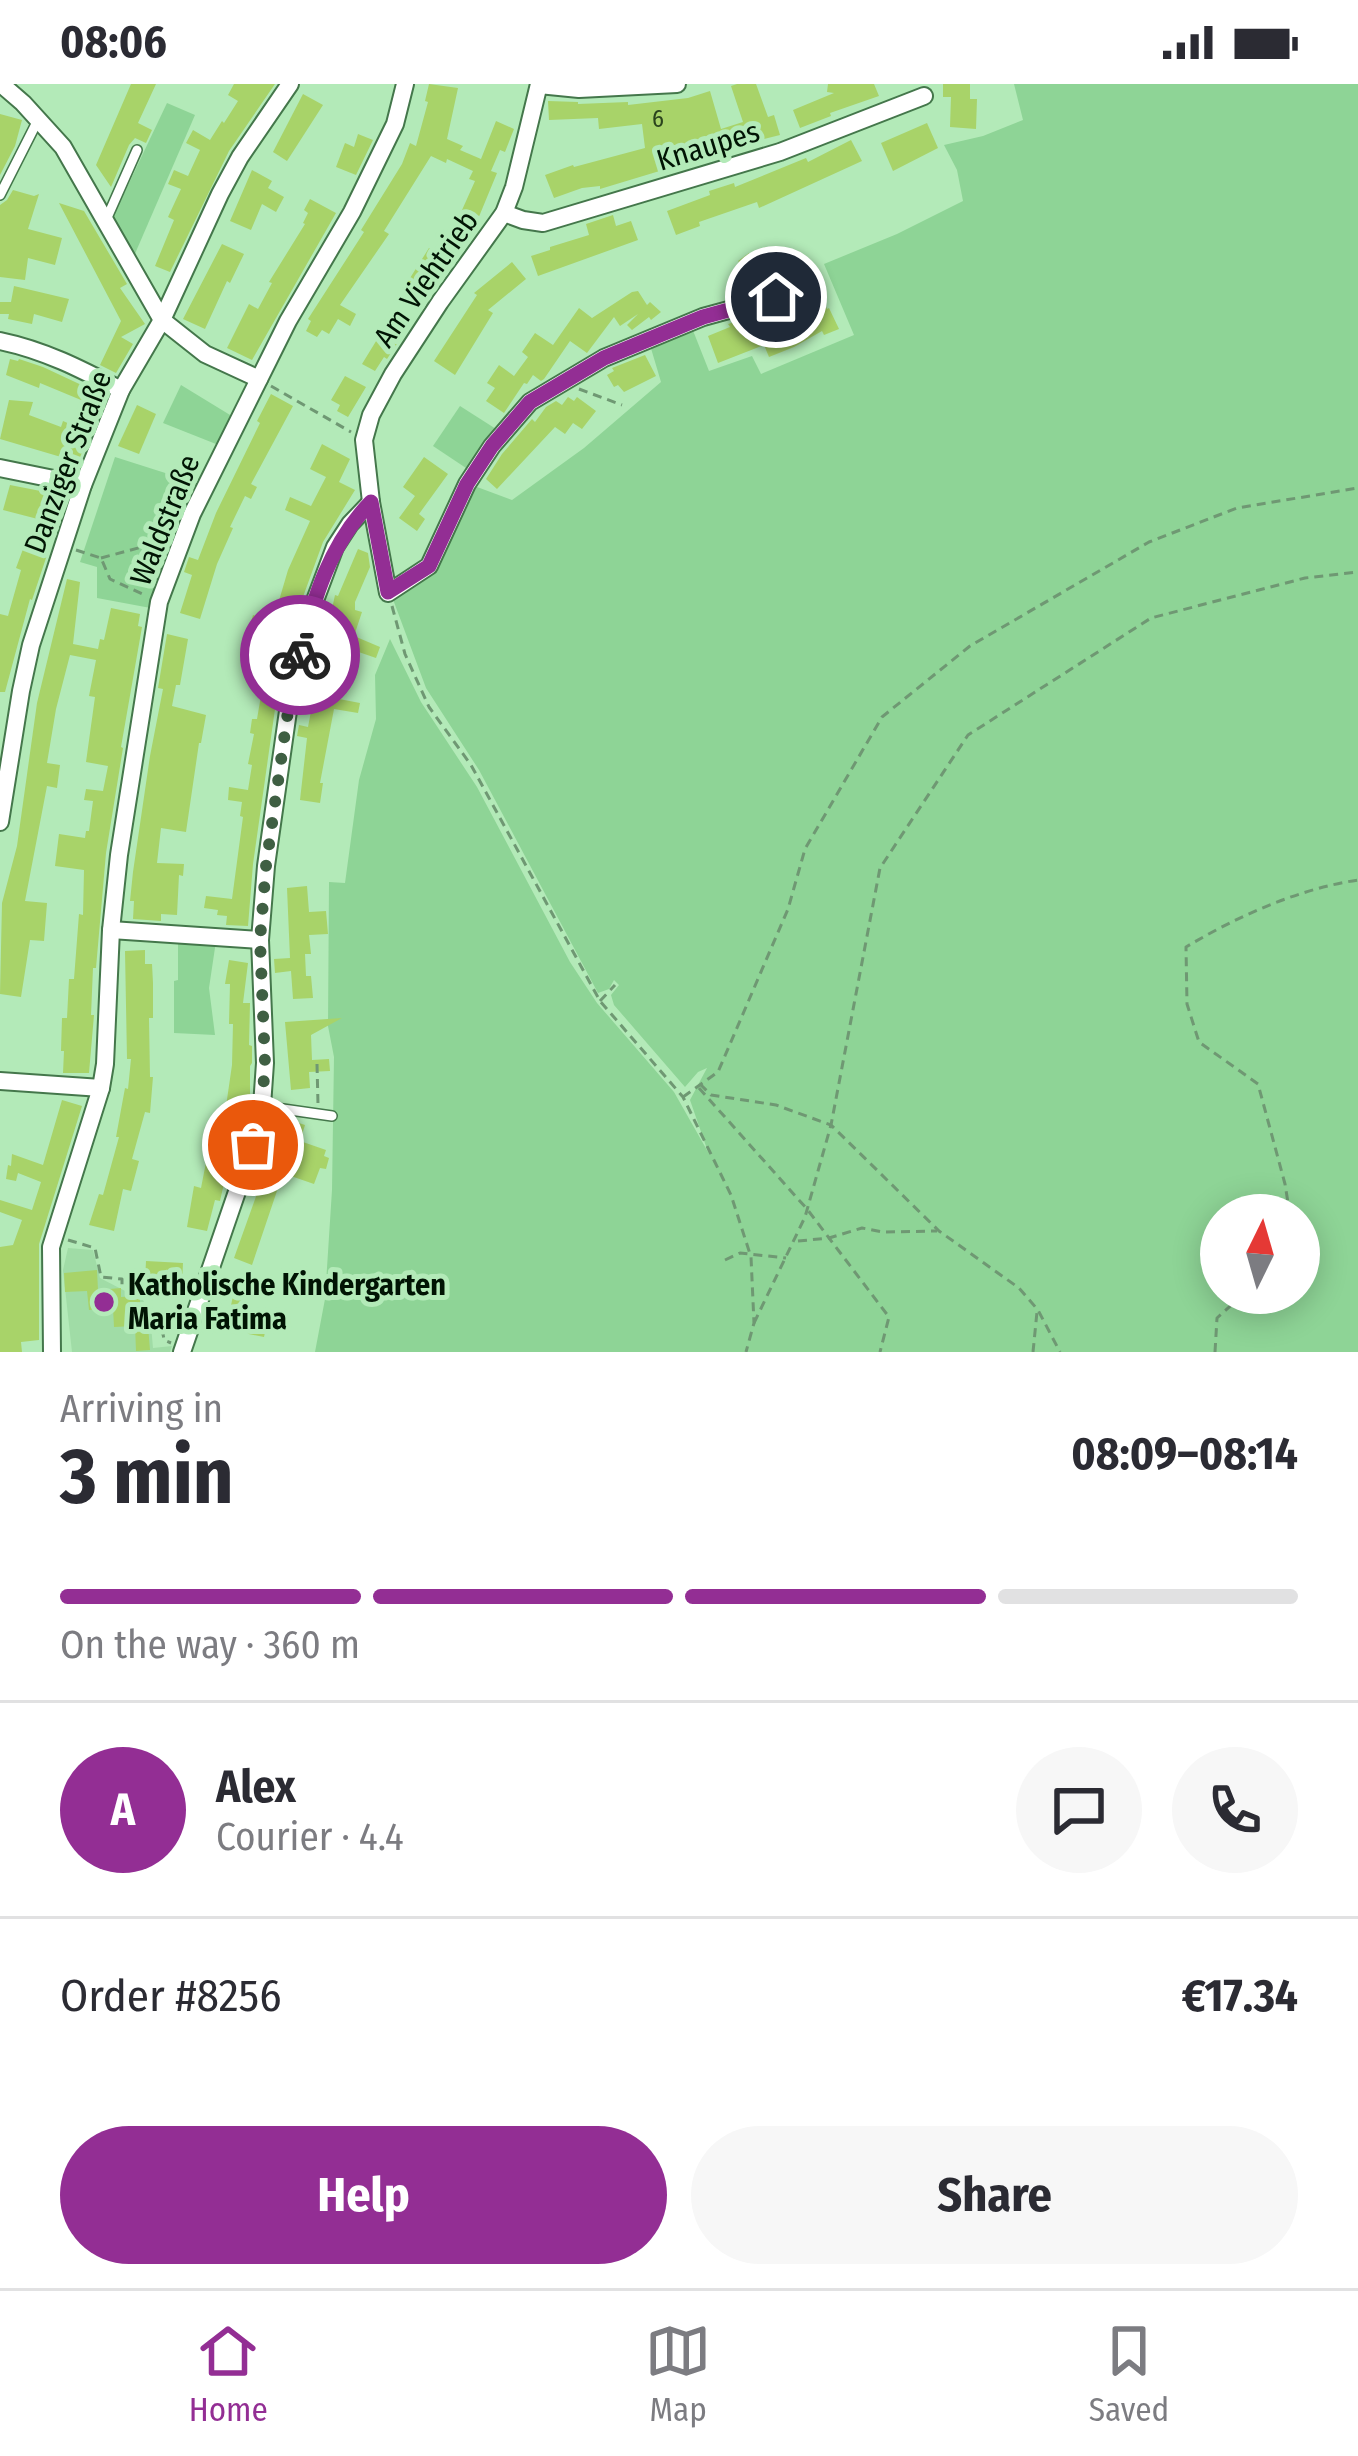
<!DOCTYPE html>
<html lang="en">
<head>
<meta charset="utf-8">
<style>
  body { margin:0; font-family:"Fira Sans Condensed",sans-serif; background:#f7f7f7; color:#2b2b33; height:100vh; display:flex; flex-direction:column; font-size:45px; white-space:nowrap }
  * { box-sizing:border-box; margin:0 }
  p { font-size:39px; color:#7c7c81 }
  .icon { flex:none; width:66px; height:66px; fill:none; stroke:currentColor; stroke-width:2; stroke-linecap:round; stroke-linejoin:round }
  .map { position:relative; height:1268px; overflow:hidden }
  .sheet { display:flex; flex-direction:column; background:#fff; flex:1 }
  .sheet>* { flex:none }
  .needle { width:78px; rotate:5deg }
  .controls { position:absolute; left:1200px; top:1110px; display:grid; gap:24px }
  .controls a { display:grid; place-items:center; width:120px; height:120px; border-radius:50%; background:#fff; box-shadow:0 6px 30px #0003; font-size:60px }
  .pin { position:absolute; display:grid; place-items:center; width:102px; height:102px; color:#fff; margin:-51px; border:6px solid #fff; border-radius:50%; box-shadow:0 3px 12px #0007 }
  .courier { position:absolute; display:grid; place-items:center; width:120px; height:120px; margin:-60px; border:9px solid #932e94; border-radius:50%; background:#fff; color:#222; box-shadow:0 3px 15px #0007 }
  .overview em { font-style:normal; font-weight:700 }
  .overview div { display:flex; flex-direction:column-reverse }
  .overview { display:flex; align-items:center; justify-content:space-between; height:204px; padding:0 60px }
  h1 { font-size:78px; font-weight:700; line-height:90px }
  .bar { display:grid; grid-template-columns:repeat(4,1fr); gap:18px 12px; align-content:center; height:144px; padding:0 60px }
  .bar i { height:15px; border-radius:9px; background:#e1e1e2 }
  .bar .selected { background:#932e94 }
  .bar p { grid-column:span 4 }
  .line { display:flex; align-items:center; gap:30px; padding:0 60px; border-top:3px solid #e1e1e2 }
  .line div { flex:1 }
  .round { display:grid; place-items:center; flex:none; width:126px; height:126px; border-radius:63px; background:#f7f7f7 }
  .action { display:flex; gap:24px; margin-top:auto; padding:24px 60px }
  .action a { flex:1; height:138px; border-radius:72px; background:#932e94; color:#fff; font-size:48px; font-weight:700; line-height:138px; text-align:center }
  .action a+a { background:#f7f7f7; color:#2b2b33 }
  .status { display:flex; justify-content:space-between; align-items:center; height:84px; padding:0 60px; background:#fff; direction:ltr }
  .status svg { height:33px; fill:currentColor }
  .menu { display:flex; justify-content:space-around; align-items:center; height:168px; border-top:3px solid #e1e1e2; background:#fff; font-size:33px; color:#7c7c81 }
  .menu a { display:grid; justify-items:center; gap:6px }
  .menu .selected { color:#932e94 }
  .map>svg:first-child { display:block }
  .built { fill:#a0dca6 }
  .green { fill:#8ed496; fill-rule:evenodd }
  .building { fill:#a8d369 }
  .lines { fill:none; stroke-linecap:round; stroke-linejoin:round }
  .lane-casing { stroke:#44774b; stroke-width:12 }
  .street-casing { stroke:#44774b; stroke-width:20 }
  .path { stroke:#6f9873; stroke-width:3; stroke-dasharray:9 6; stroke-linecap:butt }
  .lane { stroke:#fff; stroke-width:9 }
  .street { stroke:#fff; stroke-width:16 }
  .done { stroke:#3f5f43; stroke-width:12; stroke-dasharray:0 21.6 }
  .route { stroke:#932e94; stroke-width:15 }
  .poi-dot { fill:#932e94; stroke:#b3eab8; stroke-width:4.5 }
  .labels { text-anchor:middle; stroke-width:10; stroke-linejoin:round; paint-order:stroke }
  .number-label { font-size:24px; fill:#2b441d }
  .street-label { font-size:30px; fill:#011404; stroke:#b3eab8 }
  .poi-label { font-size:30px; font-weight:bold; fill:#011404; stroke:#b3eab8; text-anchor:start }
</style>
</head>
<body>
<div class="status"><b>08:06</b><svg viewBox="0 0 49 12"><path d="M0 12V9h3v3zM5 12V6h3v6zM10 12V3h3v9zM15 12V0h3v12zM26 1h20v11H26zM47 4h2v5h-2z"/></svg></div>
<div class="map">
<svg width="1358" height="1268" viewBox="0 0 1358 1268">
  <rect width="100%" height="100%" fill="#b3eab8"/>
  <polygon class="built" points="68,1164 93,1166 100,1194 129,1209 140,1210 150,1230 153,1264 172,1262 170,1268 72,1268 63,1186"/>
  <g class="green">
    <path d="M1014 0H1358V1268H315L325 1215 332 1106 334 973 328 942 329 798 345 799 359 696 376 635 375 591 390 555 421 618 477 703 570 878 597 919 674 1008 708 1068 690 1016 707 984 698 988 685 1003 614 921 611 911 619 901 614 896 609 905 598 909 479 686 426 604 391 510 431 483 469 400 512 416 584 364 661 298 650 261 692 244 709 287 752 272 761 290 854 251 824 180 897 150 963 117 957 86 944 61 983 52 1023 36ZM1221 1131H1299V1209H1221Z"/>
    <polygon points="167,19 195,31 134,172 112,135"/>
    <polygon points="181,301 235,334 221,362 163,339"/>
    <polygon points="460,322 496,345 469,386 433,362"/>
    <polygon points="115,373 203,401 156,525 97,514 97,483 80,478"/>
    <polygon points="178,855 216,857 209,904 215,951 174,949 174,897 178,896"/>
  </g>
  <g class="building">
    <polygon points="131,0 156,0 138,39 152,46 146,59 135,54 129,61 111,103 96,81"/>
    <polygon points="234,0 275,0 229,67 170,188 155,182 174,136 168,133 181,105 168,100 174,86 188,92 200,66 186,59 193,46 210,56 222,37 224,39 238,17 228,11"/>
    <polygon points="429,0 458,4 447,55 463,62 460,66 481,75 496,37 514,45 505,68 500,66 491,87 497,89 478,135 426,215 420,212 419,214 405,202 429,164 436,169 458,135 475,97 469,95 473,87 447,75 446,79 431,72 384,147 389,150 340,221 356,230 350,242 338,235 329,250 322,246 317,253 306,247 311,237 308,235 364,148 361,146 402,80 410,59 416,62 428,18 425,17"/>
    <polygon points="737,0 756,0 768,33 774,31 780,51 727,64 729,70 697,79 696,76 600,105 600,102 582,104 554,114 545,91 573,81 574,83 645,64 642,40 599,45 598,34 549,36 548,17 578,18 578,20 628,18 628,21 688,14 710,7 721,45 743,38 731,2"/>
    <polygon points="828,0 874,0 879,12 830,29 831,32 800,44 793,26 834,9 827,8"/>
    <polygon points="943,0 970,0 970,15 977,15 976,45 950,43 951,13 943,13"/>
    <polygon points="303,10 323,21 287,77 273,68"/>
    <polygon points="0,30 22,36 15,62 0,91"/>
    <polygon points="927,39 938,64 893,87 881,59"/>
    <polygon points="358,50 373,56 356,91 336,83 345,59 354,63"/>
    <polygon points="851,56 862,77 759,124 757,118 699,138 700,142 676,151 667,127 710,111 709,107 734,99 735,103 806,74 808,78"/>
    <polygon points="252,86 272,97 268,104 284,113 276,128 262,120 251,146 230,137"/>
    <polygon points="13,106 34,112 39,110 28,145 62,154 55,181 28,174 25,196 0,193 0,121 7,116"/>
    <polygon points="310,115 336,129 252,276 227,264 249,220 258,225 272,199 269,198 305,140 303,139 308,129 304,126"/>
    <polygon points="59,119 84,127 127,200 120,204 145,240 121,253 133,260 116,289 100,281 121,237"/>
    <polygon points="613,131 616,142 631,137 638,156 538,192 531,172 550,166 550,163 589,151 586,140"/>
    <polygon points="222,160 244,170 230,199 227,197 205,245 183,235"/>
    <polygon points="765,163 782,185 759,203 738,177 749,169 752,173"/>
    <polygon points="512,178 526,195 488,226 493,229 455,291 434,277 477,211 474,209"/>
    <polygon points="816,199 827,225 829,224 839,245 824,251 822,247 794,263 769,273 764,261 718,279 708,252 730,243 728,240 747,234 761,240 784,232 786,236 809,227 800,206"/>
    <polygon points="14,202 69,215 62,238 34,230 32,240 8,235 9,230 0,230 0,218 11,218"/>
    <polygon points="638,207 647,221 650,218 661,228 651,236 649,233 632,246 627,241 638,230 620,242 614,233 587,269 570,257 544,295 541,297 533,291 527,300 524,299 504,329 486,317 495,304 487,299 499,281 514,292 528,273 522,268 535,249 553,261 579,224 592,234 632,208"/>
    <polygon points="397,223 414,234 387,275 384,273 375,287 362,280"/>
    <polygon points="645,271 656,292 624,308 618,301 614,303 607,291 614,287 612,284"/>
    <polygon points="10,275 18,277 19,275 43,283 105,312 86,351 89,352 78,378 0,355 9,316 33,318 29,331 61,343 63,337 72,341 83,320 81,316 40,299 39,304 6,291"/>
    <polygon points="345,292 366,303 348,333 337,327 340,321 331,316"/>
    <polygon points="271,310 293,322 251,400 257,403 251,415 245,412 230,443 233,444 217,480 200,535 180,529 192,491 184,488 189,473 198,476 216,429 260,339 257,337"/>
    <polygon points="568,313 574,317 577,313 596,327 582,345 573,339 565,350 555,343 497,405 486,395 502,370 532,335 535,338 546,323 556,317 562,321"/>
    <polygon points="137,321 156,330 139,370 118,362"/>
    <polygon points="322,360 350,375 339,398 355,406 323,458 296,532 277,611 253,780 248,842 226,841 227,832 217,831 218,826 204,824 206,812 232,815 243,733 240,732 242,718 228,716 229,703 248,706 252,681 248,680 254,650 250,649 252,635 257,635 263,600 256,599 259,587 263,588 272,552 249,546 253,531 273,537 288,486 310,437 285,426 290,413 311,422 326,393 310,385"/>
    <polygon points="424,373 448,390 419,430 425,435 417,447 399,434 415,412 403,403"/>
    <polygon points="10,401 66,412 57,440 3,426"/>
    <polygon points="26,457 49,465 32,516 30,515 5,608 0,608 0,530 8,532 21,486 16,484"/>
    <polygon points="358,465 368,469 370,483 355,518 355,526 362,528 354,552 380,563 376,574 350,565 339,615 360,619 358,629 334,625 320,699 323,699 320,719 300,716 307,654 297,652 299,641 308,643 312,622 302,620 305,605 314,607 319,581 311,579 314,565 323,566 335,511 338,512"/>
    <polygon points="67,495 80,498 73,560 98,565 100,555 104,556 111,524 140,530 138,542 142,543 121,663 123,664 106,769 96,884 93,884 91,931 94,931 89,989 63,989 64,967 61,967 62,934 67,934 69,895 74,895 79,830 83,831 84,786 55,782 59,750 85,754 86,747 89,747 93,717 84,716 86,705 103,707 108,682 86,678 95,613 89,612 96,576 70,571 56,625 47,679 60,681 57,704 47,702 25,817 47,819 44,857 30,856 21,913 0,910 2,819 17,762 37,619"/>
    <polygon points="167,550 188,555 180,601 176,601 172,622 206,631 201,659 199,659 186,748 161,744 157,779 184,780 183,792 179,791 177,831 161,830 161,837 133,835 134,817 130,817 133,788 150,672 163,605 158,604"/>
    <polygon points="307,802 309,828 326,827 328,850 309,851 311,870 305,870 306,892 311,892 313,914 293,915 291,887 275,889 274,875 290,874 287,804"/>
    <polygon points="145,866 145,880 152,880 153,899 153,934 149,934 150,993 153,993 150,1029 145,1028 132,1075 139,1077 131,1107 123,1105 114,1147 89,1141 99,1110 103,1111 119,1053 116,1053 125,1004 128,1005 131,975 127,975 125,867"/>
    <polygon points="229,876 248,879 243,919 250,919 249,961 252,962 252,979 250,982 250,1015 234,1016 249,1021 241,1058 237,1069 231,1068 220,1117 215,1116 207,1147 187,1143 194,1102 201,1104 209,1063 214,1064 215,1055 220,1055 223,1043 232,981 233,940 229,940 230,900 225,900"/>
    <polygon points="342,934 311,951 312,976 329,975 330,987 309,988 310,1004 291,1006 285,938"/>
    <polygon points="62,1016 82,1022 39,1160 39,1256 21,1258 22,1268 0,1268 0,1163 13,1161 22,1136 0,1128 0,1116 32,1126 41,1098 18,1089 16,1097 6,1095 8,1081 11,1082 12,1070 43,1081"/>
    <polygon points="284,1034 305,1041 300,1057 326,1066 324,1072 329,1074 326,1085 320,1084 314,1100 288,1091 284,1100 280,1098 252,1181 234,1174"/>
    <polygon points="146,1177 183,1179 182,1200 145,1198"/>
    <polygon points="97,1186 98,1206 121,1204 121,1213 140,1212 140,1222 143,1222 144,1230 147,1230 150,1266 136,1267 135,1242 114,1243 113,1224 89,1226 87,1207 65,1208 64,1189"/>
    <polygon points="233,1212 248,1215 245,1229 268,1234 264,1253 239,1248 240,1243 227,1240"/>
  </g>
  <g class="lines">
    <g class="lane-casing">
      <g id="lane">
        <polyline points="0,111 38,36"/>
        <polyline points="106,136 137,66"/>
        <polyline points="262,1022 332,1032"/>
      </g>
    </g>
    <g class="street-casing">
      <g id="street">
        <polyline points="1,0 23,19 63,63 162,236 205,270 259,295"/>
        <polyline points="539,0 514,103 504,129 440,218 393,290 371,331 364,356 371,418 388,509 429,482 467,400 492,362 530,318 604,274 703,233 776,213"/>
        <polyline points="539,1 579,5 677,0"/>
        <polyline points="504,129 523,136 543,139 780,68 924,12"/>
        <path d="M0 257C44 266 81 285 121 306"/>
        <polyline points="0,384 83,401"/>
        <polyline points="0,738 21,607 31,561 83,401 121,306 162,236 220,110 240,73 290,0"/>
        <polyline points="111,846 260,856"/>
        <polyline points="0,997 101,1004"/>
        <polyline points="52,1268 51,1163 101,1004 105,980 111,846 119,771 159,518 192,430 288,237 352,128 395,40 405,0"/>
        <polyline points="182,1268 253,1061 262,1022 265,979 260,856 266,782 290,613 308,535 335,463 350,440 371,418"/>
      </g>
    </g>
    <g class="path">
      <polyline points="271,302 351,348"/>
      <polyline points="579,305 622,321"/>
      <polyline points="76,466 101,474 110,495 145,511"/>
      <polyline points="101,474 153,460 176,427"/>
      <polyline points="392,522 405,570 429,623 471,681 600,917 683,1013 731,1111 751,1173 754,1239 746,1268"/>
      <polyline points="600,917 615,901"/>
      <polyline points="317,980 318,1020"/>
      <polyline points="700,1000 711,1011 776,1021 831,1041 939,1147 1019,1204 1038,1226 1060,1268"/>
      <polyline points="699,1004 807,1125 889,1233 880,1268"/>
      <polyline points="683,1013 718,988 788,825 805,765 882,633 970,562 1149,458 1237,424 1358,404"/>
      <path d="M1290 1131 1285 1100 1258 1000 1199 958 1187 920 1186 863C1238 832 1298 805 1358 796"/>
      <path d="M68 1156 95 1164 101 1193 122 1195V1202L128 1203 130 1207H140C146 1226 162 1236 164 1256L171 1259"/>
      <polyline points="798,1157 829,1154 862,1144 883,1148 937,1147"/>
      <polyline points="725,1176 740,1169 786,1174"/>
      <polyline points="754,1239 805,1133 831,1041 880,784 968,651 1151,534 1305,494 1358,488"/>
      <polyline points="1033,1268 1037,1228"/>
      <polyline points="1215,1268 1217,1234 1245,1209"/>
    </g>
    <use href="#lane" class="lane"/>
    <use href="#street" class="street"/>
  </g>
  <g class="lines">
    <polyline class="done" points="253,1061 262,1022 265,979 260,856 266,782 290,613 300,571"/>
    <path class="route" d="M300 571C313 515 330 460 371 418L388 508 429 482 467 400 492 362 530 318 604 274 703 233 776 213"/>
  </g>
  <circle class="poi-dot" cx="104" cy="1218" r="12"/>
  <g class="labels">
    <g class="number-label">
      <text x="658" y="43">6</text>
    </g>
    <g class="street-label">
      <text transform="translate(708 62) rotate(-17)" y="10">Knaupes</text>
      <text transform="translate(426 195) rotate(-55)" y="10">Am Viehtrieb</text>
      <text transform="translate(68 378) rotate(-69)" y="10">Danziger Straße</text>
      <text transform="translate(165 436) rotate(-68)" y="10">Waldstraße</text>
    </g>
    <g class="poi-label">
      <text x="128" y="1211">Katholische Kindergarten<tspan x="128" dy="34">Maria Fatima</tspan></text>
    </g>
  </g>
</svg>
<div class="controls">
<a><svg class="needle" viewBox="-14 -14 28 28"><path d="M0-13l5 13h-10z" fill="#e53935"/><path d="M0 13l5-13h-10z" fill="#7c7c81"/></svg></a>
</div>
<div class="pin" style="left:253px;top:1061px;background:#ea580c"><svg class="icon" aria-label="bag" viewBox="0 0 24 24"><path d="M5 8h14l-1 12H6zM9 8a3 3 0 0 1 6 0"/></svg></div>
<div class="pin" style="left:776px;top:213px;background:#1f2937"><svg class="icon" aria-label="home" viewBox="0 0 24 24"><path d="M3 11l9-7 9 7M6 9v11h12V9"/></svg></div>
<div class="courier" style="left:300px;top:571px"><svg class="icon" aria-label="bike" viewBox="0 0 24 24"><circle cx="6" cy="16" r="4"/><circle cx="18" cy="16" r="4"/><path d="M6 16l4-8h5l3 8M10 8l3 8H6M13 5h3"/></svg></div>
</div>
<section class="sheet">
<div class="overview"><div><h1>3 min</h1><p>Arriving in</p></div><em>08:09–08:14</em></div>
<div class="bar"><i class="selected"></i><i class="selected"></i><i class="selected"></i><i></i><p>On the way · 360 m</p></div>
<div class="line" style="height:216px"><b class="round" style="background:#932e94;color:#fff">A</b><div><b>Alex</b><p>Courier · 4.4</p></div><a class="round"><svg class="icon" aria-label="chat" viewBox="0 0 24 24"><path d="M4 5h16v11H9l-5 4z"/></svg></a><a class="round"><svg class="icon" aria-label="phone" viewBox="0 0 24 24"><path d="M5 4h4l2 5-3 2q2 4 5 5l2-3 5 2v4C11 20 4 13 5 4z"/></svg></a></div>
<div class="line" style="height:156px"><div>Order #8256</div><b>€17.34</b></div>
<div class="action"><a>Help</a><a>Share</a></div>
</section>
<nav class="menu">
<a class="selected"><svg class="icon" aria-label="home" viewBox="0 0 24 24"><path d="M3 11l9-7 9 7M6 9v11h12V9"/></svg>Home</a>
<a><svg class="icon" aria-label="map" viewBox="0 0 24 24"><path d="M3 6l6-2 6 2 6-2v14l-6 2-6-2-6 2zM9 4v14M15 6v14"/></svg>Map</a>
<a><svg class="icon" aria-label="saved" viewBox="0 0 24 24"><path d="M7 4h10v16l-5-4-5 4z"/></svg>Saved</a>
</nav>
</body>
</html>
